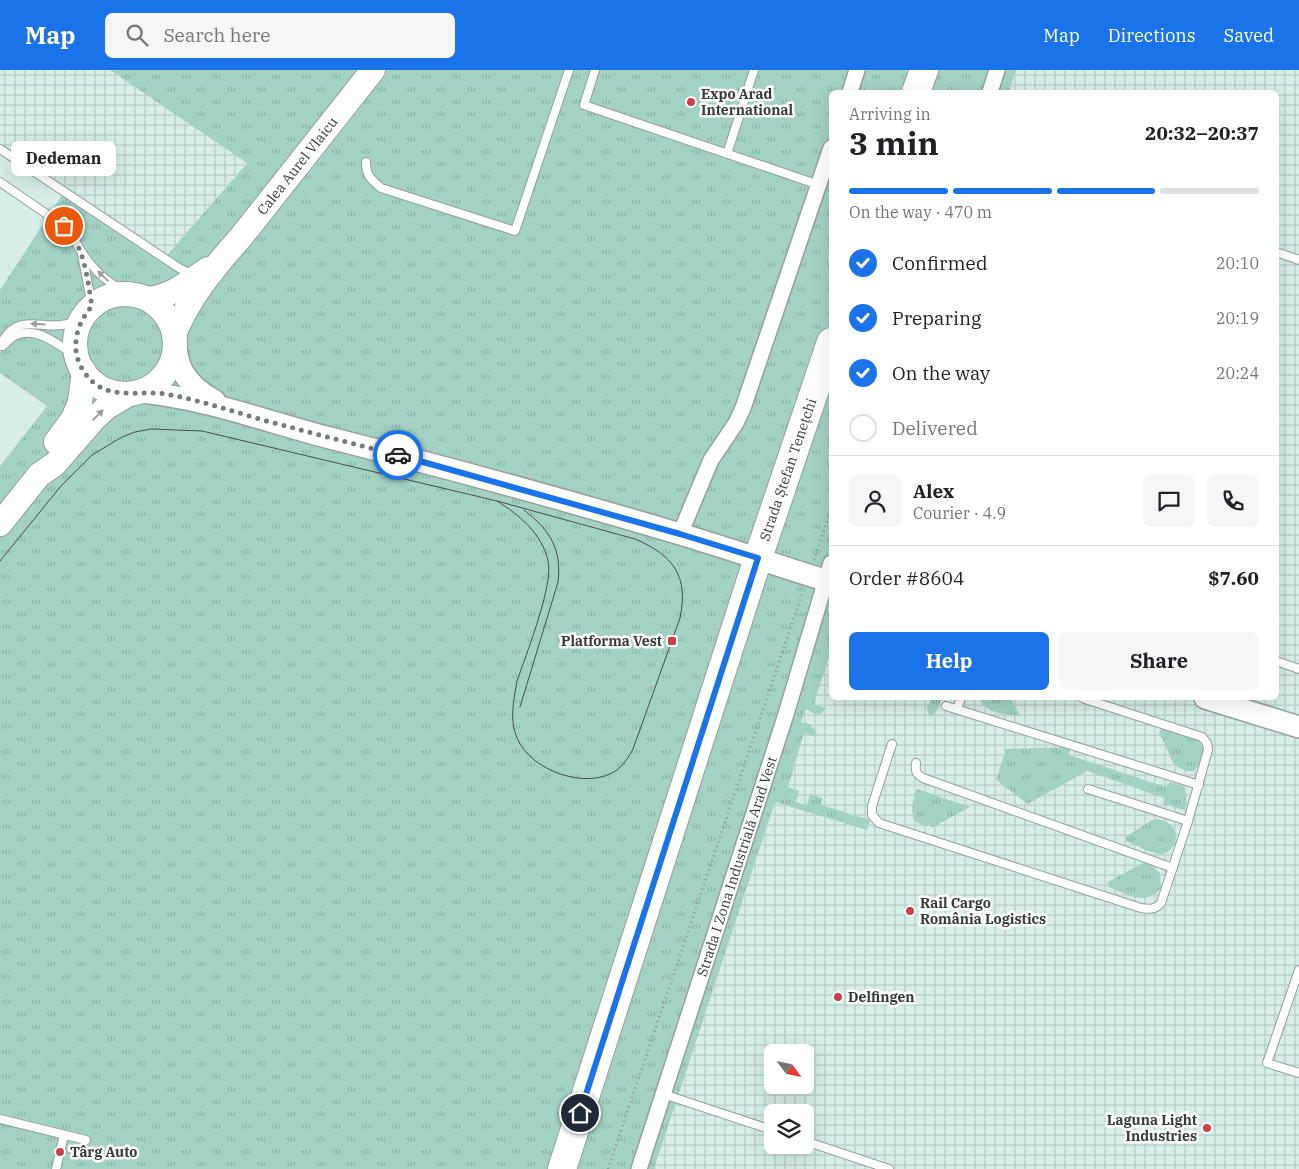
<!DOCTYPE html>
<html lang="en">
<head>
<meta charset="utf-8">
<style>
  body { margin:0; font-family:"IBM Plex Serif",serif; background:#f6f6f6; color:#202124; height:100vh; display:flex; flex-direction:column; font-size:19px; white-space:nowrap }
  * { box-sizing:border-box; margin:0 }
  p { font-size:16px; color:#757577 }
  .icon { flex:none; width:28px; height:28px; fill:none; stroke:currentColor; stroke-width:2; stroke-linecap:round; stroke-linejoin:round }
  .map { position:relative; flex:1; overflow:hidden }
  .details { position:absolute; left:829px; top:20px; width:450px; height:610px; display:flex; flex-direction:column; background:#fff; border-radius:8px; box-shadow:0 5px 20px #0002 }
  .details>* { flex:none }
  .needle { width:32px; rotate:123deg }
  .controls { position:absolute; left:764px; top:974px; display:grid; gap:10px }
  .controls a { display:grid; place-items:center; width:50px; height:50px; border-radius:8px; background:#fff; box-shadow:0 5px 20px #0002; font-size:25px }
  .pin { position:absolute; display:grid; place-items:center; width:42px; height:42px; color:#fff; margin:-21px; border:2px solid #fff; border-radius:50%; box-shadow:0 1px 5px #0007 }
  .courier { position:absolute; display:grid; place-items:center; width:50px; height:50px; margin:-25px; border:4px solid #1a73e8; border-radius:50%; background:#fff; color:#222; box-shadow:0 1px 6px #0007 }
  .bubble { position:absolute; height:35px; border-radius:8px; background:#fff; box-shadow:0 5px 20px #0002; font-size:16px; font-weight:700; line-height:35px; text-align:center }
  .summary em { font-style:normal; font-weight:700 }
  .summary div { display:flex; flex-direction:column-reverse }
  .summary { display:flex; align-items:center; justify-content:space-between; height:85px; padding:0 20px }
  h1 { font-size:32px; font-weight:700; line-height:38px }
  .bar { display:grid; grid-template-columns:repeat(4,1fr); gap:8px 5px; align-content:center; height:60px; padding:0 20px }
  .bar i { height:6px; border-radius:4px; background:#e0e0e0 }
  .bar .active { background:#1a73e8 }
  .bar p { grid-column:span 4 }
  .line { display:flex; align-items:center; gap:12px; padding:0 20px; border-top:1px solid #e0e0e0 }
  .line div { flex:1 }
  .round { display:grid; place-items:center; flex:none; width:52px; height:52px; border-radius:8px; background:#f6f6f6 }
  ol { padding:0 20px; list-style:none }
  li { display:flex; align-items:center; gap:15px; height:55px }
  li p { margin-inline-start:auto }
  li .icon { padding:5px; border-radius:50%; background:#1a73e8; color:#fff; stroke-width:4 }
  li:last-child { color:#757577 }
  li i { width:28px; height:28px; border:2px solid #e0e0e0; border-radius:50% }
  .button { display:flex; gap:10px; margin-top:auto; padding:10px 20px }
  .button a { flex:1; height:58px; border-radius:8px; background:#1a73e8; color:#fff; font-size:20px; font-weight:700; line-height:58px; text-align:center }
  .button a+a { background:#f6f6f6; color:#202124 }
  header { display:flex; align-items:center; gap:30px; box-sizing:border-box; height:70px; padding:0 25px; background:#1a73e8; color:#fff }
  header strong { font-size:24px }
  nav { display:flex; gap:28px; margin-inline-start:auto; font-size:18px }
  .search { width:350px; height:45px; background:#f6f6f6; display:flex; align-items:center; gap:12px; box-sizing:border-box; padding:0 18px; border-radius:8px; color:#757577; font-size:19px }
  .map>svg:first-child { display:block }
  .built { fill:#d6eee7 }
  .industrial { fill:url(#industrial-grid); fill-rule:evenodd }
  .grass { fill:url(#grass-tufts) }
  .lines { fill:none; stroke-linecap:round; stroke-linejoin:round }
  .lane-casing { stroke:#93a09c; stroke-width:10 }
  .street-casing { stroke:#93a09c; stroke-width:18 }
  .secondary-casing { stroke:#93a09c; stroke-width:24 }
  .primary-casing { stroke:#93a09c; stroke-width:26 }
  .highway-casing { stroke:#93a09c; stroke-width:30 }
  .path { stroke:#88918e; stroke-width:2.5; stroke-dasharray:1 4; stroke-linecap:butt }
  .lane { stroke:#fff; stroke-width:8 }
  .street { stroke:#fff; stroke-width:15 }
  .secondary { stroke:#fff; stroke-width:21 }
  .primary { stroke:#fff; stroke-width:24 }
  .highway { stroke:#fff; stroke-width:28 }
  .tram { stroke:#4a4f4d; stroke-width:1 }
  .oneway { fill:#9b9e9c }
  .done { stroke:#757d7a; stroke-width:5; stroke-dasharray:0 9 }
  .route { stroke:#1a73e8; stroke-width:6 }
  .poi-dot { fill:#cf3f4b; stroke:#fff; stroke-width:2 }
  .labels { text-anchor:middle; stroke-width:5; stroke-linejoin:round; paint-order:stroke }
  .poi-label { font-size:14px; font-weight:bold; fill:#373c3a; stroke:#fff; text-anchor:start }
  .street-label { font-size:14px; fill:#373c3a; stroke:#fff }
</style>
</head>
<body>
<header>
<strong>Map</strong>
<div class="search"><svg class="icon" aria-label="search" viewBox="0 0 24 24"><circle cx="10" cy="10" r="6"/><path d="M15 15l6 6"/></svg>Search here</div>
<nav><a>Map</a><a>Directions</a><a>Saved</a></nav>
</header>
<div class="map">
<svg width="1299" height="1099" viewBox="0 0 1299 1099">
  <defs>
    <pattern id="industrial-grid" width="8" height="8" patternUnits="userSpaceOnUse" patternTransform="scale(1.25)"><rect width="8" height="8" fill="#d6eee7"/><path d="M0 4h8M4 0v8" fill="none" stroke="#b8cdc7"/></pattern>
    <pattern id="grass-tufts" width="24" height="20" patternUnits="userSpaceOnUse" patternTransform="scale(1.25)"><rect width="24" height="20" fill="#a3d1c4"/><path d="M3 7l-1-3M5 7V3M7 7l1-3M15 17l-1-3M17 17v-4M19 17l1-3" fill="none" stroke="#8db4a9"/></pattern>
  </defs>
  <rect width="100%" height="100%" fill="#e8f6f2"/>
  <g class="built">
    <polygon points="0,84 62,125 0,220"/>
    <polygon points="0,303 47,336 0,396"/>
  </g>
  <g class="industrial">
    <polygon points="0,0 110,0 247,92 161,192 0,84"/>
    <path d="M1016 0H1299V1099H654L831 561V628H1276V22H1009ZM772 982H805V1015H772ZM772 1042H805V1075H772Z"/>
  </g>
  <g class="grass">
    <path d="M110 0H1016L1009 22H831V580L814 634 826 638 821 644H815L806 639 801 653C810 652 813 657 817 664L816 667 804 663 788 717 799 721 796 732 807 735 810 724 823 728 821 735 870 750 867 760 775 732 654 1099H0V396L47 336 0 303V220L62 125 161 192 247 93Z"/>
    <polygon points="931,628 942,628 938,639 932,646 929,646 927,638"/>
    <path d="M979 628H1011L1020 646C1004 644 986 644 979 628Z"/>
    <polygon points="1162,658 1198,670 1205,682 1199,696 1193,701 1186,701 1174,695 1159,662"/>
    <polygon points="1071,677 1069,685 1166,717 1170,712 1184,717 1187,733 1184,740 1163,734 1164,728 1087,701 1028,734 996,710 1006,679"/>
    <path d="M917 719 970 737 933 757 922 755 914 750C910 739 913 730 917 719Z"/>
    <path d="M1156 749C1187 753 1176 785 1160 784 1151 783 1135 775 1126 771V767L1150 751Z"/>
    <path d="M1143 793 1150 794 1160 803 1161 818C1145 837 1128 824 1109 817L1108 812Z"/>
  </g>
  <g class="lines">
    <g class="lane-casing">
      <g id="lane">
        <polyline points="595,0 584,35 819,115"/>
        <polyline points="0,79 179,198 193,205"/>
        <polyline points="727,84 754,0"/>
        <path d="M366 92C366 106 371 109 381 118L515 161 569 0"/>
        <path d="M0 112 64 156C72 164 75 171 81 181 93 200 111 216 131 224"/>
        <polyline points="1276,182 1299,190"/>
        <polyline points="82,184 92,236"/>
        <path d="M0 276C18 238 43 263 70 253 75 252 80 248 84 245"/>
        <path d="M3 276C7 272 11 267 16 265 38 256 60 276 77 287"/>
        <polyline points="1276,591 1299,599"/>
        <polyline points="946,636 1199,715"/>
        <polyline points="957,639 961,628"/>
        <path d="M892 674 872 736V745L879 753 1141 838C1150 839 1155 840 1161 833L1188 751 1208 680 1207 673 1202 667 1082 628"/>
        <path d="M916 693C915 701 916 704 923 708L1173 798"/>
        <polyline points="1088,719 1188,751"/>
        <polyline points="1299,900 1267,993 1299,1003"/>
        <polyline points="663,1024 772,1060"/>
        <polyline points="0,1049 86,1070"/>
        <polyline points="805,1071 889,1099"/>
        <polyline points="56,1099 64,1065"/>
      </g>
    </g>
    <g class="street-casing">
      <g id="street">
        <polyline points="850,22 857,0"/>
        <polyline points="990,22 997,0"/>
        <polyline points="680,464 711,390 736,353 743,338 831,78"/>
        <path id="s1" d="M639 1099 786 644 831 493"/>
      </g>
    </g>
    <g class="secondary-casing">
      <g id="secondary">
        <path d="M175 275C177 282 178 291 181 298 187 312 202 324 215 331"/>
        <path d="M139 322C201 327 265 351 326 367 445 397 563 429 680 464 731 479 781 497 831 512"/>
        <polyline points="1205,628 1299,657"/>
      </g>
    </g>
    <g class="primary-casing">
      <g id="primary">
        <circle cx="125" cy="274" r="50"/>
        <path d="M148 229C173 226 187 213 208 199"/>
        <path id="s2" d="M174 265C188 229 215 196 241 167L373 0"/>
        <polyline points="56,372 73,349 80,332 84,301"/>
        <polyline points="0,454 39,405 55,394 95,348 107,337 129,324"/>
      </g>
    </g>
    <g class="highway-casing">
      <g id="highway">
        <polyline points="916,22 924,0"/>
        <path id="s3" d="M562 1099 758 488 831 272"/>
      </g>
    </g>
    <g class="path">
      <polyline points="814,490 831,439"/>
      <polyline points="608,1099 803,521"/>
    </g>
    <use href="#lane" class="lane"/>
    <use href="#street" class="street"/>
    <use href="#secondary" class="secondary"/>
    <use href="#primary" class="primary"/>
    <use href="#highway" class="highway"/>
    <g class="tram">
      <path d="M0 491 61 416 92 385 122 367 135 362 151 359 202 361 497 431 635 469C673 485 689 506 680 548L633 679C629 687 624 694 617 700 587 721 531 701 517 668 509 649 514 630 517 611 526 585 554 514 548 491 542 463 519 445 497 431"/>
      <path d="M520 637 558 512C562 479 550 460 524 440"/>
    </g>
  </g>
  <defs><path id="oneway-solid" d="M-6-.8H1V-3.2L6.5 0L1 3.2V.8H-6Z" transform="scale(1.25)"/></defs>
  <g class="oneway">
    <use href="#oneway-solid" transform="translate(103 206) rotate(-137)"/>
    <use href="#oneway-solid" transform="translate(38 254) rotate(-177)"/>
    <use href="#oneway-solid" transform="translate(98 345) rotate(-44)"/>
  </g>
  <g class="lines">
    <path class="done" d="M64 156C85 177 87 208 92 236 71 260 69 291 94 313 114 330 147 319 171 325 202 331 232 341 263 350 308 362 353 374 398 385"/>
    <polyline class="route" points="398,385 680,464 758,488 580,1043"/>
  </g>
  <g class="poi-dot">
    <circle cx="691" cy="32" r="5"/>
    <rect x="667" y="566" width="10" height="10" rx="2.5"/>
    <circle cx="910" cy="841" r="5"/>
    <circle cx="838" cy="927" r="5"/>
    <circle cx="1207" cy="1058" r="5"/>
    <circle cx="60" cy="1082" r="5"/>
  </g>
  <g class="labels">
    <g class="poi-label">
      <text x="701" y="29">Expo Arad<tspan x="701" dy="16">International</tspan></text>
      <text x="662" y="576" text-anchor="end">Platforma Vest</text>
      <text x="920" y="838">Rail Cargo<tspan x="920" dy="16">România Logistics</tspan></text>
      <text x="848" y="932">Delfingen</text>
      <text x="1197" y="1055" text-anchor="end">Laguna Light<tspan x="1197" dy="16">Industries</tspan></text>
      <text x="70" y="1087">Târg Auto</text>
    </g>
    <g class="street-label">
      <text dy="5" stroke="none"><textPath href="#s2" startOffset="210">Calea Aurel Vlaicu</textPath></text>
      <text dy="5" stroke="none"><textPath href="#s3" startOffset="735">Strada Ștefan Tenețchi</textPath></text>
      <text dy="5" stroke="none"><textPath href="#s1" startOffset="318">Strada I Zona Industrială Arad Vest</textPath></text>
    </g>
  </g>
</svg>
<div class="controls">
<a><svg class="needle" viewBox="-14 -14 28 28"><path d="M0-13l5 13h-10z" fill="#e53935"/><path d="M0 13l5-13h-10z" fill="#757577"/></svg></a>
<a><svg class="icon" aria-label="layers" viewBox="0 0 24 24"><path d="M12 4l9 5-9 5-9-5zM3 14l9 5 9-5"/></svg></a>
</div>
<div class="pin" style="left:64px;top:156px;background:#ea580c"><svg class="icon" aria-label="bag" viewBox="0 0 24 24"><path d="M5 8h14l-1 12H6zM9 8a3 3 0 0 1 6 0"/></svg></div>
<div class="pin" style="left:580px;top:1043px;background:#1f2937"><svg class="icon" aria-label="home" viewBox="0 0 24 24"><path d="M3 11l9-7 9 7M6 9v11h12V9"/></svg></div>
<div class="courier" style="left:398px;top:385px"><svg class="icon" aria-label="car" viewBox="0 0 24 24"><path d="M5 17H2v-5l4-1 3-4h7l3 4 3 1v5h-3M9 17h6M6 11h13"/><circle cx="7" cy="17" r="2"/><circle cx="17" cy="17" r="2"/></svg></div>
<div class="bubble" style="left:11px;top:71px;width:105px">Dedeman</div>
<section class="details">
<div class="summary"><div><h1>3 min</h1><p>Arriving in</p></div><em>20:32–20:37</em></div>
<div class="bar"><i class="active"></i><i class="active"></i><i class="active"></i><i></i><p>On the way · 470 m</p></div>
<ol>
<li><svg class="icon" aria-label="check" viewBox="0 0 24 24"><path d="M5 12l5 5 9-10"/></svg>Confirmed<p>20:10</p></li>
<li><svg class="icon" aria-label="check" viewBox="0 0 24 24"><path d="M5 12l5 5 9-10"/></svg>Preparing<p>20:19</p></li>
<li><svg class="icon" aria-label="check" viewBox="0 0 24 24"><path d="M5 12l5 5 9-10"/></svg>On the way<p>20:24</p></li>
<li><i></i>Delivered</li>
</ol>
<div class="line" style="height:90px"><a class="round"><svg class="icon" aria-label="person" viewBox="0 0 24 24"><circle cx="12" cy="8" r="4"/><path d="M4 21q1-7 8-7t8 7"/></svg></a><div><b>Alex</b><p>Courier · 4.9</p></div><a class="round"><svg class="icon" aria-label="chat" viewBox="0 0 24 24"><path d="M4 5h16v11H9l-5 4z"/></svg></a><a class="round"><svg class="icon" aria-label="phone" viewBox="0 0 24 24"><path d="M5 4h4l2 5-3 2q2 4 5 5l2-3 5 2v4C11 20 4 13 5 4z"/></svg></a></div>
<div class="line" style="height:65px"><div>Order #8604</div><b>$7.60</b></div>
<div class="button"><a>Help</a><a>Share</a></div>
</section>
</div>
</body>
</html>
